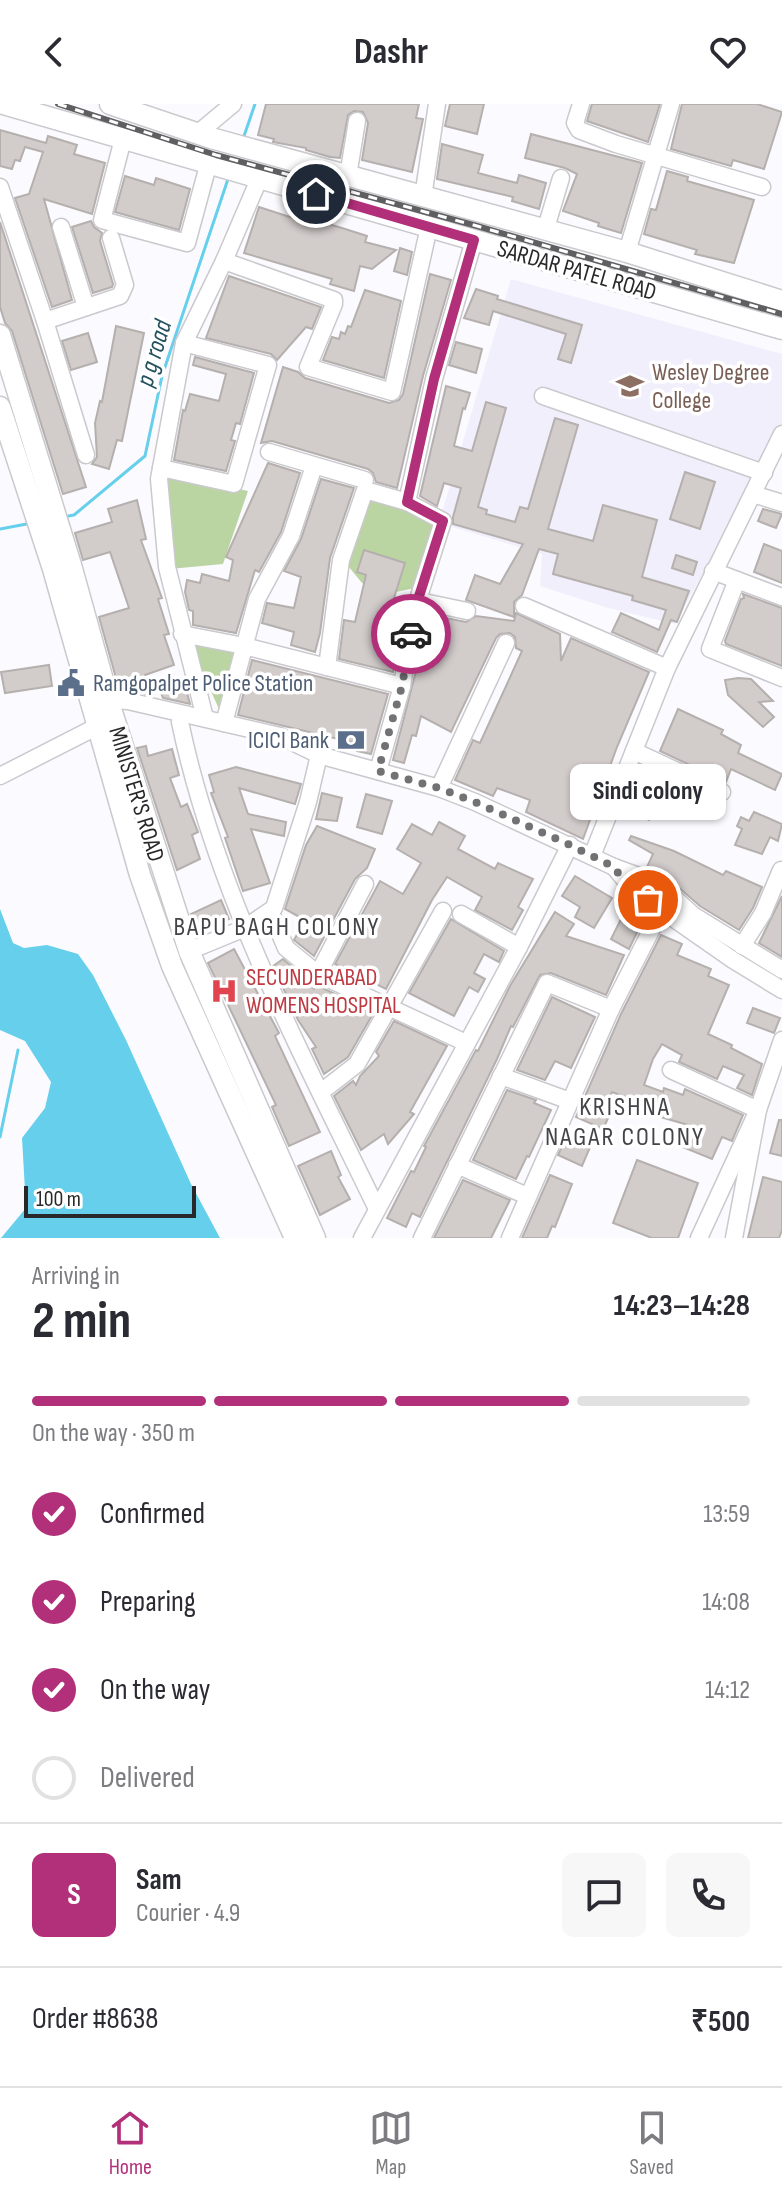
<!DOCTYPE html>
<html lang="en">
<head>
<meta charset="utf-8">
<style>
  body { margin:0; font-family:"Sofia Sans Condensed",sans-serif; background:#f7f7f7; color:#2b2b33; height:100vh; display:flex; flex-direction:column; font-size:30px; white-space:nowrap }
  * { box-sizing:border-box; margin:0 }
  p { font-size:26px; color:#7c7c81 }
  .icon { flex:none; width:44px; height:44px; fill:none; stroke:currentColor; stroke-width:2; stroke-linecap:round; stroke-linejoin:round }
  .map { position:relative; height:1134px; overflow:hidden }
  .details { display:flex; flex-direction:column; background:#fff; flex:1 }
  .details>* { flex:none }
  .scale { position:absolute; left:24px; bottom:20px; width:172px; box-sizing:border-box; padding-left:8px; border:4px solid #28282a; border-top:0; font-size:22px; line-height:28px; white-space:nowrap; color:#28282a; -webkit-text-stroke:6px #fff; paint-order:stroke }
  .pin { position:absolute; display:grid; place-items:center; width:68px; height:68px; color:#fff; margin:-34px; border:4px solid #fff; border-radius:50%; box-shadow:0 2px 8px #0007 }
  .courier { position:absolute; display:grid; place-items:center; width:80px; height:80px; margin:-40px; border:6px solid #b22f79; border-radius:50%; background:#fff; color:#222; box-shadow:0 2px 10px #0007 }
  .bubble { position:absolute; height:56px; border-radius:12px; background:#fff; box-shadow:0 2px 6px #0004; font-size:26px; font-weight:700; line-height:56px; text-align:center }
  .summary em { font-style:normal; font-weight:700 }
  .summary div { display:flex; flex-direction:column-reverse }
  .summary { display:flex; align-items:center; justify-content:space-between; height:136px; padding:0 32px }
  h1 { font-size:52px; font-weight:700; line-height:60px }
  .bar { display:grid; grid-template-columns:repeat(4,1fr); gap:12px 8px; align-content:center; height:96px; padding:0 32px }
  .bar i { height:10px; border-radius:6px; background:#e1e1e2 }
  .bar .current { background:#b22f79 }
  .bar p { grid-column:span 4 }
  .line { display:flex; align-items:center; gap:20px; padding:0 32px; border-top:2px solid #e1e1e2 }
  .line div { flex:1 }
  .round { display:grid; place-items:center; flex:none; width:84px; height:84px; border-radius:12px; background:#f7f7f7 }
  ol { padding:0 32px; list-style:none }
  li { display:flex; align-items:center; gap:24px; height:88px }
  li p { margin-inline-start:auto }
  li .icon { padding:8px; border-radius:50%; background:#b22f79; color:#fff; stroke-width:4 }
  li:last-child { color:#7c7c81 }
  li i { width:44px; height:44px; border:4px solid #e1e1e2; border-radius:50% }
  header { display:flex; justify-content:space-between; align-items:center; height:104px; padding:0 32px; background:#fff; font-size:36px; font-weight:700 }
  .tabs { display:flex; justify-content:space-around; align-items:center; height:112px; border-top:2px solid #e1e1e2; background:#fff; font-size:22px; color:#7c7c81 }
  .tabs a { display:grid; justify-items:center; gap:4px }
  .tabs .current { color:#b22f79 }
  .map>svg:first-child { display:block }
  .education { fill:#f2effd }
  .green { fill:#bbd5a2 }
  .water { fill:#66cfeb }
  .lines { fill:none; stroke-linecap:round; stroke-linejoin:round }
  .stream { stroke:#66cfeb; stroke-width:3 }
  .building { fill:#d2cccb; stroke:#b5b0ae; stroke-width:2 }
  .minor-casing { stroke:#c9c9ce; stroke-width:19 }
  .major-casing { stroke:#c9c9ce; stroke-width:23 }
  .minor { stroke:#fff; stroke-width:16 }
  .major { stroke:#fff; stroke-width:20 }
  .rail-casing { stroke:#5f5f62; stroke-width:6 }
  .rail { stroke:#fff; stroke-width:3; stroke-dasharray:9; stroke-linecap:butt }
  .done { stroke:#727275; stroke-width:8; stroke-dasharray:0 14.4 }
  .route { stroke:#b22f79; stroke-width:10 }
  .labels { text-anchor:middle; stroke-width:7; stroke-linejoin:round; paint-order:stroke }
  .street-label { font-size:24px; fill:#28282a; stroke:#fff }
  .education-label { font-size:24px; fill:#785e54; stroke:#fff; text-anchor:start }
  .service-label { font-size:24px; fill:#4e5e75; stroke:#fff; text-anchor:start }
  .health-label { font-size:24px; fill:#be3a42; stroke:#fff; text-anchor:start }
  .water-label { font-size:26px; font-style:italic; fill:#24515e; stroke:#fff }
  .neighbourhood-label { font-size:26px; letter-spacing:2px; fill:#444347; stroke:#fff }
</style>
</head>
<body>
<header><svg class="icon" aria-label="back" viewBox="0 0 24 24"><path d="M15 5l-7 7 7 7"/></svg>Dashr<svg class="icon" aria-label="heart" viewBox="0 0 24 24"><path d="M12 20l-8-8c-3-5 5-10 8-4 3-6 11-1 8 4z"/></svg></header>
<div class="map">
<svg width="782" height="1134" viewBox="0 0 782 1134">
  <rect width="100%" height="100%" fill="#fbfbff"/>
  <polygon class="education" points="511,175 782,250 782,326 675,520 608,504 540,482 542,450 449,422 452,411 442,408"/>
  <g class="green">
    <polygon points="162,368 248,387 223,460 170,465"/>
    <polygon points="365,390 449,422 432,480 396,488 362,479 344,457"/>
    <polygon points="185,530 241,542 224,616"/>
  </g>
  <polygon class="water" points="0,805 13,839 24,844 47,841 78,850 93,871 126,936 191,1080 220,1134 1,1134 26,1104 22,1034 45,1004 51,978 25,937 0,926"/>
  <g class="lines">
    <g class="stream">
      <polyline points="243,35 255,0"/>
      <polyline points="63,413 74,411 145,352 162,272 229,72"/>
      <polyline points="0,425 32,419"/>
      <polyline points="0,1033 18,946"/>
    </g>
  </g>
  <g class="building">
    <polygon points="266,0 419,0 416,14 423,15 412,68 362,56 368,19 363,8 354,7 348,11 340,54 330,53 306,46 306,44 273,38 274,35 258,31"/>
    <polygon points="450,0 484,0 477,30 445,22"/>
    <polygon points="592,0 660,0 648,38 587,17"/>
    <polygon points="682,0 757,0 782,8 764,65 733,56 731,62 671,45"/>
    <polygon points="0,26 46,39 48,32 77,41 74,50 105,59 92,110 44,95 72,196 52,203 15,94 29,90 43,48 25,43 20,57 15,56 12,65 0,62"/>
    <polygon points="531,30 642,59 621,129 598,122 599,119 563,107 577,70 565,64 525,54"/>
    <polygon points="442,40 483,51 478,69 517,79 519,71 546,79 539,105 512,97 513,93 437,75"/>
    <polygon points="667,67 688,73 687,77 754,96 734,159 695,150 697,146 644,130 651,105 656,106"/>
    <polygon points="125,72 154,81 156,74 190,85 179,126 115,108"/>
    <polygon points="259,103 299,116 301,112 342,124 367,132 365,138 396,146 372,165 360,162 354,187 330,180 332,175 244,149"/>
    <polygon points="91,117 94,123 102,129 100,137 113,180 112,183 93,189 72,123"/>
    <polygon points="0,118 86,383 63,390 12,227 5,219 0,203"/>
    <polygon points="400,144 412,148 407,171 394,167"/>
    <polygon points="430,170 451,176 423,272 397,384 376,378 373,369 368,365 272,337 261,339 283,263 298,268 305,274 389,299 399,296 403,290"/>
    <polygon points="229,172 321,203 312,225 306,223 277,256 271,250 206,234"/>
    <polygon points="476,185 498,192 497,195 582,221 571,259 558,255 566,230 493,207 489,221 464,214"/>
    <polygon points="365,186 401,197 384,274 323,256 332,233 339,235 341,228 345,230 348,222 351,223"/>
    <polygon points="116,222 144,229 122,337 117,336 109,365 92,360 97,353 95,319 100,297 102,298"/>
    <polygon points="88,229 97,258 71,266 62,237"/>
    <polygon points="456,238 482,245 476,269 449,261"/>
    <polygon points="195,253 254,269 240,320 236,319 231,336 235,337 226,367 174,356 183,306 185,307 190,290 219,297 226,270 193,261"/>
    <polygon points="446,282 470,289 465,305 463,304 454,342 472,347 486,298 506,304 478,403 487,406 486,410 515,418 520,403 528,405 555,314 578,321 548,425 593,437 603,401 657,416 642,473 689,487 677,518 671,516 657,548 612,528 621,509 659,526 666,506 632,496 633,492 553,470 558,450 539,445 522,491 514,498 514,513 466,496 475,471 500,480 523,440 453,420 453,413 461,384 444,379 437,402 420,392"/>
    <polygon points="268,359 300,369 281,428 259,468 255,466 236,529 193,521 193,507 189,506 185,488 187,476 200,479 202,470 229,477 233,456 226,453"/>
    <polygon points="685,368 715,378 700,425 670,415"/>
    <polygon points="321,375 354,384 330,454 320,529 315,548 291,541 294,528 262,519 267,499 294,504 301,473 284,467 301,435"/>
    <polygon points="137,396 146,435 141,436 162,494 158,495 169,530 164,531 174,561 145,571 150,589 147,590 119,585 99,513 129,504 110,448 83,456 75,429 112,418 108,405"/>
    <polygon points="763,405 782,410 776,424 758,417"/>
    <polygon points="764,440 782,447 782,479 754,468"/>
    <polygon points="364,446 405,459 394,494 403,496 396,524 400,525 393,568 339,555 344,516 355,518 366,471 357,468"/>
    <polygon points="676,451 697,458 693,471 672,464"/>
    <polygon points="743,490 782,504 782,562 726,540 725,537 741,495 744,494"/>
    <polygon points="516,509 560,530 561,557 571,534 649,568 617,643 583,735 526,708 530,696 497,684 493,692 455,676 473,636 480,639 522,547 516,544 515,533 510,529 500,530 496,534 451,628 421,612 416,632 412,631 404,659 393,656 421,548 419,548 425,510 466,518 476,512 514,517"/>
    <polygon points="252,556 388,590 371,650 357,647 359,640 238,611"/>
    <polygon points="49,561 52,582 5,589 1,568"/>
    <polygon points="738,574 751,575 773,597 759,598 774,613 763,623 728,591 725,576"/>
    <polygon points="184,578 190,600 163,594 160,586"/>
    <polygon points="678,605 723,626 721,630 741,641 738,649 782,670 775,686 731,665 726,678 660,647"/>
    <polygon points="146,642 148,652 172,645 179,671 170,674 181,703 187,700 198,728 192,731 200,755 177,766 137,644"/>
    <polygon points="236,663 301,680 295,700 239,684 248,710 286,718 284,732 251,725 270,779 243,787 225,734 228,733 211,689 214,688 209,671"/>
    <polygon points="645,671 665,680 649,716 629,706"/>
    <polygon points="322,689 342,694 337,717 316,715"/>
    <polygon points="366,690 392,697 382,730 357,723"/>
    <polygon points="754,708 782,720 778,737 770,733 762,750 735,741 742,725 737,722 741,713 749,717"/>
    <polygon points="439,718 465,732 458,745 495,765 498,759 533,775 518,803 523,806 512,826 475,806 482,793 447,773 432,796 386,885 335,860 380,777 403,790 421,759 397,745 412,720 432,731"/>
    <polygon points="317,722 375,745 367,764 355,775 314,852 294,836 305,816 285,805 306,741"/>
    <polygon points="631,732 674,747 723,771 726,767 762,783 753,804 739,826 700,802 677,782 647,763 653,750 629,736"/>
    <polygon points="575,772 612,794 594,824 575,813 580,803 562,792"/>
    <polygon points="782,792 782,853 759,839"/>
    <polygon points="221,796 229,815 197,830 191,810"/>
    <polygon points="555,808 574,820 566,832 624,851 606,891 551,869 540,871 513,923 511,922 497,955 420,1113 412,1109 406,1123 387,1114 411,1067 414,1068 426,1043 424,1042 476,946 478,947 510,882"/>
    <polygon points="624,809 642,818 629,845 611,835"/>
    <polygon points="451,815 504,847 499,858 484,850 474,869 485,875 478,888 469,883 454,912 409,889"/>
    <polygon points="661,831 682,840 677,851 711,865 708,872 729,881 708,930 732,941 731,944 762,960 752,991 737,984 744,971 723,962 717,975 679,958 682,951 662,940 653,955 644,981 663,988 664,984 683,991 685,985 743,1011 732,1037 722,1033 712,1055 680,1042 688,1021 654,1011 655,1008 641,1002 642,999 612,988 604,1005 611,1008 603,1025 576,1013 621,910"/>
    <polygon points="234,845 279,929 275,932 320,1028 289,1042 272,1003 276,1001 208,859"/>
    <polygon points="283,855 306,875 314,885 316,881 374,908 348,953 324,970 312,945 316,943 298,916 273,862"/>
    <polygon points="552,893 595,913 571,964 555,957 545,976 517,966"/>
    <polygon points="753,904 780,914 774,929 747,919"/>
    <polygon points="394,917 447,942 410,1008 414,1010 388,1040 384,1030 361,1046 334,992 353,977 356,981 360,972 379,952 376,948"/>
    <polygon points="507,986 536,996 534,999 551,1006 529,1053 527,1052 516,1075 473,1056"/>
    <polygon points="779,1016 782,1016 782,1052 770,1049"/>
    <polygon points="568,1030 591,1041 582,1062 558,1051"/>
    <polygon points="331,1047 341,1071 338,1073 350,1095 320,1111 298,1062"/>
    <polygon points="637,1056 698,1079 678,1134 652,1134 613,1119"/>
    <polygon points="550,1071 572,1080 555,1123 552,1122 547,1134 522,1134"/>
    <polygon points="763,1073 782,1078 782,1126 779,1134 748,1134"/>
    <polygon points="463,1076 510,1096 491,1134 434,1134"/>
  </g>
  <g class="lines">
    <g class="minor-casing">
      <g id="minor">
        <polyline points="581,0 575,19 579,26 616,40 762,83"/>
        <polyline points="197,30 233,0"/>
        <polyline points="123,35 102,116 187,139 209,58"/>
        <polyline points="348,72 357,17"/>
        <polyline points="0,83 45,217 86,351"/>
        <polyline points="423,93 437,0"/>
        <polyline points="61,123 86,203"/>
        <polyline points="545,127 561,74"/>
        <polyline points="627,148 671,0"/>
        <polyline points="224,157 334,196 334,200 308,263 392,288 429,123"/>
        <polyline points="45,217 120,192 125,181 111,134"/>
        <polyline points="543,292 764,369"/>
        <polyline points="269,348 365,376"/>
        <polyline points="161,364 234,380 268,261 184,239"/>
        <polyline points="753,390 782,399"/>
        <polyline points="407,398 434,275 474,136"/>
        <polyline points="713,467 782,493"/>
        <polyline points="737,476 710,545 782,574"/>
        <polyline points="419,497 467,507"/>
        <polyline points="524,502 667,564"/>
        <polyline points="182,530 244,542 402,582"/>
        <polyline points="327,563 341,456 365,386 407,398 443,417 414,508 402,582 378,667"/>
        <polyline points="97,595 128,597 280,632 319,651 439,684 475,698 614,763 644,774 671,791 693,811 782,866"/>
        <polyline points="205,614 167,463 159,375 184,239 224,157 260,73"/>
        <path d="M180 618C216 790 301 948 377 1105"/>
        <polyline points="224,619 257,495 291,432 314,362"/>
        <polyline points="634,647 722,688"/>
        <polyline points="0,672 98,622"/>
        <polyline points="439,684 506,539"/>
        <polyline points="592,752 667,564 782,330"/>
        <polyline points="614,763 634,787 733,856 782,886"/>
        <polyline points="271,809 286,844 318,870 466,939"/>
        <polyline points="461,810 519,843"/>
        <polyline points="742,842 763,809 781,766"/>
        <polyline points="189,847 245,824 274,804 308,698 319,651"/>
        <polyline points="318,870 365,780"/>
        <polyline points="671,966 758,1006 734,1134"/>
        <polyline points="501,972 570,997"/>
        <polyline points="321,988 357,960 443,807"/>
        <polyline points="457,1061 527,1092"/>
        <polyline points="362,1134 519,843 570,741"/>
        <polyline points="422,1134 547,879 611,905"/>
        <polyline points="510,1134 611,905 662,805"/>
        <polyline points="699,1134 758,1006 782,936"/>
      </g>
    </g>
    <g class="major-casing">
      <g id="major">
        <polyline points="3,0 782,225"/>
        <polyline points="110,0 211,34 627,148 782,197"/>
        <polyline points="0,231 71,461 111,605 189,847 315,1134"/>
        <polyline points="0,303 53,465 140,771 172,862 295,1134"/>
      </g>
    </g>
    <use href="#minor" class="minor"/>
    <use href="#major" class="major"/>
    <g class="rail-casing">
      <polyline id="rail" points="58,0 216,51 477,122 782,210"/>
    </g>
    <use href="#rail" class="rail"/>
  </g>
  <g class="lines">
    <polyline class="done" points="411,530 402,582 378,667 439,684 475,698 570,741 614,763 625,779 648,796"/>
    <polyline class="route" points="316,90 474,136 434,275 407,398 443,417 414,508 411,530"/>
  </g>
  <defs>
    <g id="university-bare" transform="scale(2.16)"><path d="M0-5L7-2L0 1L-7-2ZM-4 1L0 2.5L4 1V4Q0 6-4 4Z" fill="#8d6e63" stroke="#fff" stroke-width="2.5" paint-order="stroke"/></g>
    <g id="civic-bare" transform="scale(2.16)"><path d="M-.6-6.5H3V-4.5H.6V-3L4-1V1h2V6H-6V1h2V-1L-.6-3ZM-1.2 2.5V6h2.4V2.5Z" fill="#5c6f8a" stroke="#fff" stroke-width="2.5" paint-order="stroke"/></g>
    <g id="bank-bare" transform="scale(2.16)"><path d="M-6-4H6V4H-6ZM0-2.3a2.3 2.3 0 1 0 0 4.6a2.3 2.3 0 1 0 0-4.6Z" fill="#5c6f8a" stroke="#fff" stroke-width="2.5" paint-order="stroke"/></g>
    <g id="hospital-bare" transform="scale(2.16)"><path d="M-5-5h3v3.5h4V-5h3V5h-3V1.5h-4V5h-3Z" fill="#e0444e" stroke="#fff" stroke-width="2.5" paint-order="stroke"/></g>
  </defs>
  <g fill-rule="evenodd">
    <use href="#university-bare" x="630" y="282"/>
    <use href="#civic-bare" x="71" y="579"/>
    <use href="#bank-bare" x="351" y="636"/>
    <use href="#hospital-bare" x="224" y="887"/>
  </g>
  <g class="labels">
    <g class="street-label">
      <text transform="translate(577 166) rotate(16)" y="8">SARDAR PATEL ROAD</text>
      <text transform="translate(137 690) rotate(73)" y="8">MINISTER'S ROAD</text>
    </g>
    <g class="education-label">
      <text x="652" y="276">Wesley Degree<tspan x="652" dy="28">College</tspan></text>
    </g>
    <g class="service-label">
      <text x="93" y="587">Ramgopalpet Police Station</text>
      <text x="329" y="644" text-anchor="end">ICICI Bank</text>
    </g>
    <g class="health-label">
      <text x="246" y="881">SECUNDERABAD<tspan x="246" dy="28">WOMENS HOSPITAL</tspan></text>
    </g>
    <g class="water-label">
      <text transform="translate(153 249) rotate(-73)" y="9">p g road</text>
    </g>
    <g class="neighbourhood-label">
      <text x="277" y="831">BAPU BAGH COLONY</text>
      <text x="625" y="1011">KRISHNA<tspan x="625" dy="30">NAGAR COLONY</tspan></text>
    </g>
  </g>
</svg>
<div class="scale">100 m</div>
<div class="pin" style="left:648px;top:796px;background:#ea580c"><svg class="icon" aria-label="bag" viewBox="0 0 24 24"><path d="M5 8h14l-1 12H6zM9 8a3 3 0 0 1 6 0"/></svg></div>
<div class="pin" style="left:316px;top:90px;background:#1f2937"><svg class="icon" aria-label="home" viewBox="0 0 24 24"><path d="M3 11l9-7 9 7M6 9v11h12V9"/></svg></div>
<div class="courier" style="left:411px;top:530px"><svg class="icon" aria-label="car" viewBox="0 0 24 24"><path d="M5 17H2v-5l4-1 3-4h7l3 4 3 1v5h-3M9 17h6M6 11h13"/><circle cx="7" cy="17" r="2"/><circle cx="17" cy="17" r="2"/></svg></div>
<div class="bubble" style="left:570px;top:660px;width:156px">Sindi colony</div>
</div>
<section class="details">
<div class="summary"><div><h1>2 min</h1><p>Arriving in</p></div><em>14:23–14:28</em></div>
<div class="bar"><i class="current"></i><i class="current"></i><i class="current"></i><i></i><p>On the way · 350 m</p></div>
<ol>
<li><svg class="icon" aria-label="check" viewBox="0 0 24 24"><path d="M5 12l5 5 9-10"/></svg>Confirmed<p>13:59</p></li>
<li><svg class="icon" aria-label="check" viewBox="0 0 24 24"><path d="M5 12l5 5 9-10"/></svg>Preparing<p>14:08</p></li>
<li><svg class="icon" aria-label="check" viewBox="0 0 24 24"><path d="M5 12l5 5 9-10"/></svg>On the way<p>14:12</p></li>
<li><i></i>Delivered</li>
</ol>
<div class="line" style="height:144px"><b class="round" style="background:#b22f79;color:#fff">S</b><div><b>Sam</b><p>Courier · 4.9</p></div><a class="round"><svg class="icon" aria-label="chat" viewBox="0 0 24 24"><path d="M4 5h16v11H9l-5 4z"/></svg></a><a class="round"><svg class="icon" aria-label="phone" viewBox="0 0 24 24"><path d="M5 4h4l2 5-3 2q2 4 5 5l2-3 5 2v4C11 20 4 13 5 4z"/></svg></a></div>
<div class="line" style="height:104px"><div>Order #8638</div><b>₹500</b></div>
</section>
<nav class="tabs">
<a class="current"><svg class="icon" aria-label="home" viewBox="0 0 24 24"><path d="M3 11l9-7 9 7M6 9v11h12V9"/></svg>Home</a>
<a><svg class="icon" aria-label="map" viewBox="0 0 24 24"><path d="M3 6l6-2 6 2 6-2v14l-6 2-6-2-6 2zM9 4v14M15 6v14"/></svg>Map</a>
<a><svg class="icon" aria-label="saved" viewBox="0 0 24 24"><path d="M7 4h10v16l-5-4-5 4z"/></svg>Saved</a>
</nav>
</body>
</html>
